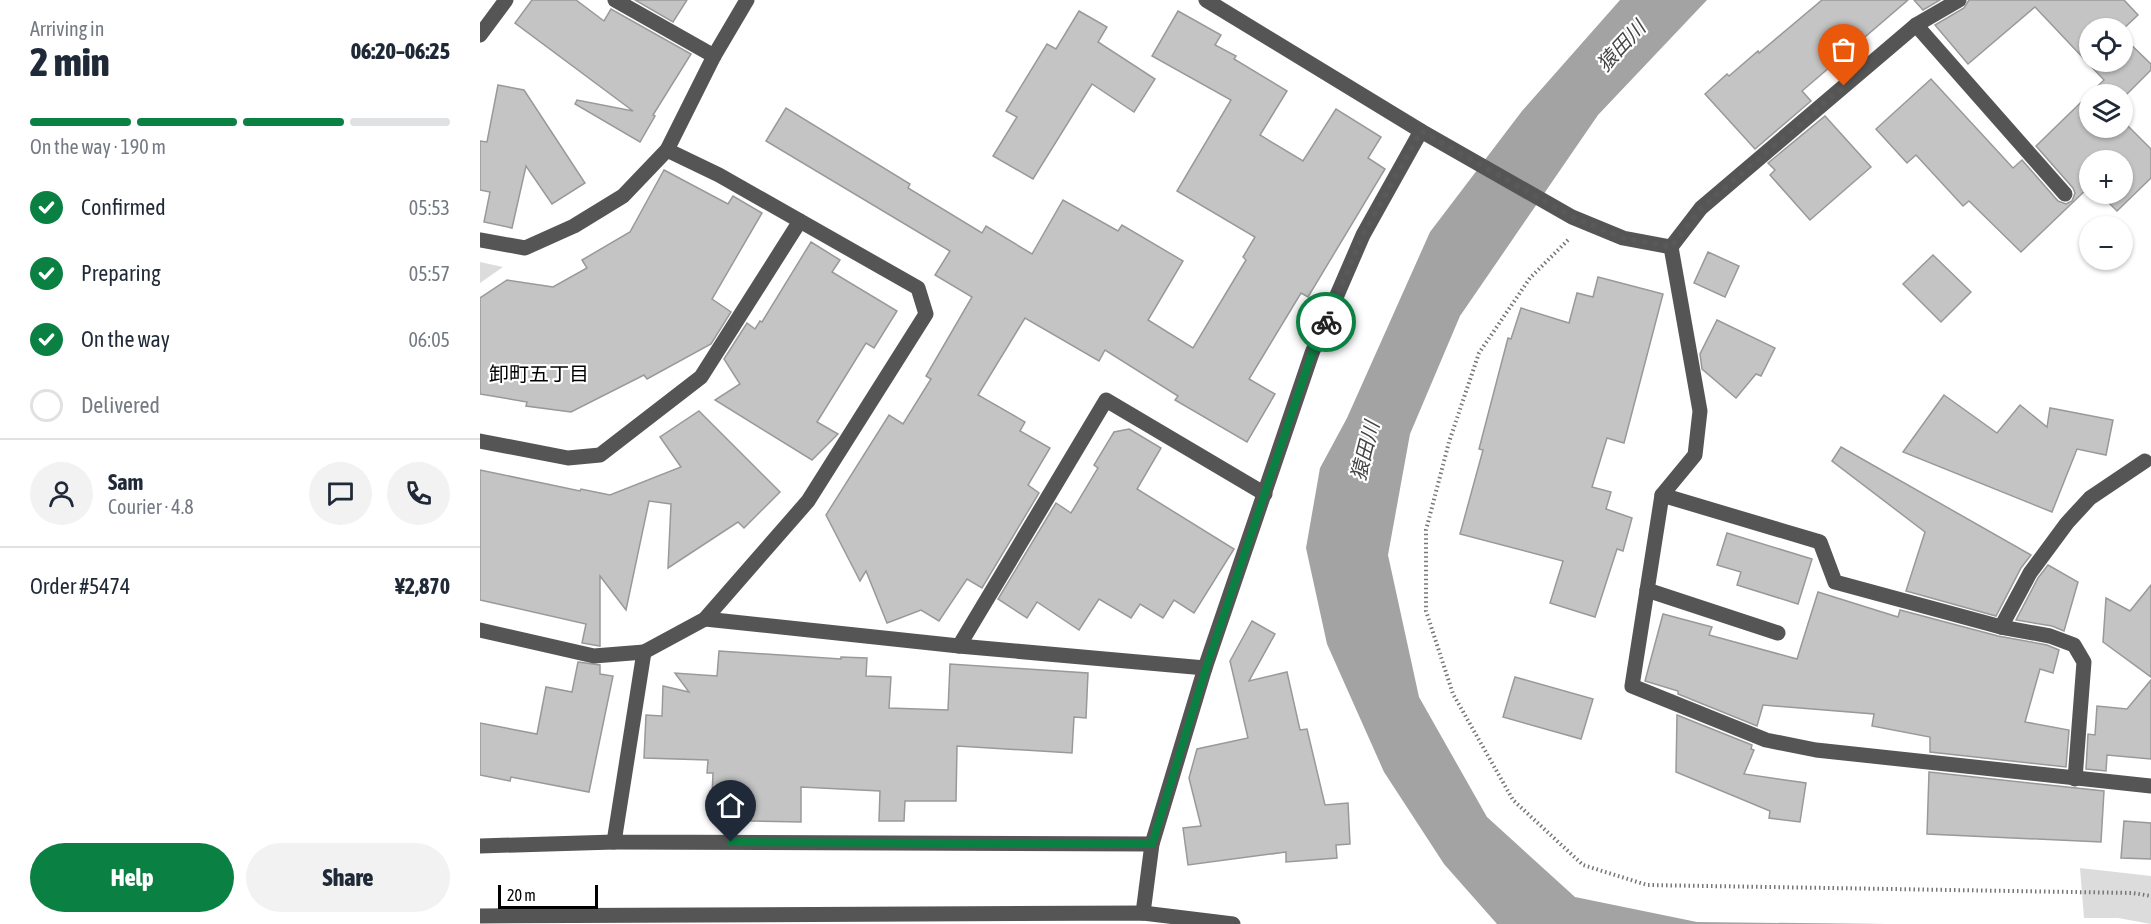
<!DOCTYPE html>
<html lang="en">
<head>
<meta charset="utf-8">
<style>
  body { margin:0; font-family:"Asap Condensed","Noto Sans JP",sans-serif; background:#f2f2f3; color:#1f2937; height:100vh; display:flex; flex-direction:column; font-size:22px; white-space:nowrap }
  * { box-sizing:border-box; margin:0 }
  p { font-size:20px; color:#747a83 }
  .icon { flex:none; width:33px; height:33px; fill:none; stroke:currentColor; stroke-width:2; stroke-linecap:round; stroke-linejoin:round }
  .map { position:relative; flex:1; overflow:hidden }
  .sheet { display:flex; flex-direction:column; background:#fff; width:480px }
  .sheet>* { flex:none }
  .controls { position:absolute; left:1599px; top:18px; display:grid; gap:12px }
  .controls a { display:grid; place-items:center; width:54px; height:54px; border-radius:50%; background:#fff; box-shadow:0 2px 4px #0004; font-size:30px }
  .scale { position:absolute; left:18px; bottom:15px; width:100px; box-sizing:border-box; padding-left:6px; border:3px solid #000; border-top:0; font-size:16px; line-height:21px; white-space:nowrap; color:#000; -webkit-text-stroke:4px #fff; paint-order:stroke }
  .pin { position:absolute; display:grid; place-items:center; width:51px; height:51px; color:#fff; margin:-62px -26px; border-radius:50% 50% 50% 0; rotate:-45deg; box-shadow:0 0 6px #0007 }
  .pin .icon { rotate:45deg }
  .courier { position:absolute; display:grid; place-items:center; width:60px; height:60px; margin:-30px; border:4px solid #0b8043; border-radius:50%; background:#fff; color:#222; box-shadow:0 2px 8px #0007 }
  .overview em { font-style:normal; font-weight:800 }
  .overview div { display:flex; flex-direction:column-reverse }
  .overview { display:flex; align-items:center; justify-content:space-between; height:102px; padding:0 30px }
  h1 { font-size:39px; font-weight:800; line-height:45px }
  .bar { display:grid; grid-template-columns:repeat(4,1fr); gap:9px 6px; align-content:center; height:72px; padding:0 30px }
  .bar i { height:8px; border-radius:4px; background:#e0e1e3 }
  .bar .current { background:#0b8043 }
  .bar p { grid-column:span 4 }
  .line { display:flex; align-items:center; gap:15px; padding:0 30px; border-top:2px solid #e0e1e3 }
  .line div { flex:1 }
  .round { display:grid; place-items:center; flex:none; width:63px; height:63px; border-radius:32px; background:#f2f2f3 }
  ol { padding:0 30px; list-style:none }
  li { display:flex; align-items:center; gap:18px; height:66px }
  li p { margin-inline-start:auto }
  li .icon { padding:6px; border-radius:50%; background:#0b8043; color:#fff; stroke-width:4 }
  li:last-child { color:#747a83 }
  li i { width:33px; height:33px; border:3px solid #e0e1e3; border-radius:50% }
  .primary-button { display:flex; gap:12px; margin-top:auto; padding:12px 30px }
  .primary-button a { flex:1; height:69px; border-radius:36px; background:#0b8043; color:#fff; font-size:24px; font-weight:800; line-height:69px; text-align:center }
  .primary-button a+a { background:#f2f2f3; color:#1f2937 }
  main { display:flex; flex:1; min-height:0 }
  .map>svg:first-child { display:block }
  .green { fill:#dcdcdc }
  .water { fill:#a3a3a3 }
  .building { fill:#c4c4c4; stroke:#999; stroke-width:1.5 }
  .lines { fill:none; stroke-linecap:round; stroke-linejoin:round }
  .path { stroke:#777; stroke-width:4; stroke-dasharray:1.5 3; stroke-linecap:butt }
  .minor { stroke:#555; stroke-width:15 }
  .done { stroke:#595959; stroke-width:6; stroke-dasharray:0 10.8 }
  .route { stroke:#0b8043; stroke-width:8 }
  .labels { text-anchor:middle; stroke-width:4.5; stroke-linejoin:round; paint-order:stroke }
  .water-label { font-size:20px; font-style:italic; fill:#444; stroke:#fff }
  .neighbourhood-label { font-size:20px; fill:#000; stroke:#fff }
</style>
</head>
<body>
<main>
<section class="sheet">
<div class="overview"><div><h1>2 min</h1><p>Arriving in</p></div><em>06:20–06:25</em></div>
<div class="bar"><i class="current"></i><i class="current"></i><i class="current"></i><i></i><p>On the way · 190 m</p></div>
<ol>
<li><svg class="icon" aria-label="check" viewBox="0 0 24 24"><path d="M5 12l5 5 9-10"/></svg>Confirmed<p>05:53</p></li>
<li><svg class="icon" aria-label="check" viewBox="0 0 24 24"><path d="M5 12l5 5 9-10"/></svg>Preparing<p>05:57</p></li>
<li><svg class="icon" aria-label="check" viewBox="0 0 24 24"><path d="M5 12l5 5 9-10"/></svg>On the way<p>06:05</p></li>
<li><i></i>Delivered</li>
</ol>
<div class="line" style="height:108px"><a class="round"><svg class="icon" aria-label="person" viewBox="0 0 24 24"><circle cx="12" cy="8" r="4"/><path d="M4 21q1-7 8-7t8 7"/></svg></a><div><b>Sam</b><p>Courier · 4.8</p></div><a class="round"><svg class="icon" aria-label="chat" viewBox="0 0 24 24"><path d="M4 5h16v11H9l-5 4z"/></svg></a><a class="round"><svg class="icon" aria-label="phone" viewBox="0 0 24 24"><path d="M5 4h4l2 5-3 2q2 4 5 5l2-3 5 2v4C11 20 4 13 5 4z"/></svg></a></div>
<div class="line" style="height:78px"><div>Order #5474</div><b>¥2,870</b></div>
<div class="primary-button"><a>Help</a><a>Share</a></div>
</section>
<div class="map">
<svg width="1671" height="924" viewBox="0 0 1671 924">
  <rect width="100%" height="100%" fill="#fff"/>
  <g class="green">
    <polygon points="0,262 23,267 0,283"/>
    <polygon points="1600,868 1671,876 1671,924 1638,918 1604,918"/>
  </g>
  <polygon class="water" points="1140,0 1227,0 1118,115 980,316 930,434 908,555 939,697 1007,817 1095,897 1217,922 1406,924 1017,924 964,864 904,772 847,644 826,548 840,468 867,418 950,232 1042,111"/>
  <g class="building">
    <polygon points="52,0 96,0 124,21 131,9 211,54 173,115 175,116 160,142 95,104 97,100 153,111 35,23"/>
    <polygon points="155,0 207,0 193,22"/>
    <polygon points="1342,0 1428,0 1322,91 1331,101 1275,149 1225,94 1247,74 1249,76 1278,51 1279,53"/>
    <polygon points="1434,0 1460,0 1443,10"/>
    <polygon points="1489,0 1644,0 1658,15 1642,30 1610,28 1610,62 1642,62 1642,36 1671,64 1671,70 1642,99 1642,94 1610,94 1610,128 1642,128 1642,120 1671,149 1671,178 1637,211 1620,194 1642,194 1642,160 1610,160 1610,186 1541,252 1489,201 1483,206 1436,155 1427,163 1396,129 1451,79 1533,168 1542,160 1578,201 1586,204 1592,201 1595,193 1593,188 1556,146 1624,80 1555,7 1488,64 1455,25 1484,8"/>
    <polygon points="599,11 627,27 618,42 675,79 654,112 612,84 553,179 513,156 537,117 526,111 567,44 576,49"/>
    <polygon points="698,11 741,35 735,45 756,56 754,59 807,91 780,135 823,161 856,109 901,137 888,158 905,169 828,297 821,293 769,379 795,394 767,442 695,400 698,396 625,350 619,361 545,318 498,395 545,422 540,431 570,448 548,485 559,493 502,588 487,579 459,621 441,610 407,623 386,571 380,581 346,515 409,415 423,424 451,379 446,376 492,297 455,275 470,251 286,141 306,108 430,184 428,188 502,233 506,226 552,254 583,200 638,231 642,225 703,261 668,320 713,348 766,260 763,257 775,237 697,191 751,100 672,56"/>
    <polygon points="18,85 44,90 105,183 72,204 46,166 32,228 4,222 10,192 0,190 0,141 7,142"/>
    <polygon points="1345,116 1391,167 1330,220 1290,175 1295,170 1288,163"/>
    <polygon points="184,170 248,204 253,196 282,213 232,299 251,312 231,344 167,379 164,375 91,412 46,406 47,402 0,394 0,298 27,280 73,287 107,268 102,260 150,232"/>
    <polygon points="331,242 360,260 352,272 417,311 394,348 386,343 337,422 358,434 332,460 235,400 260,384 244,359 267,323 275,329 280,321 282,322"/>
    <polygon points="1228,252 1259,266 1245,297 1214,283"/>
    <polygon points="1453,255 1491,292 1461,322 1423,284"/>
    <polygon points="1118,277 1183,294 1144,443 1127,438 1112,487 1131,492 1126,509 1152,518 1143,551 1137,549 1115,617 1070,603 1083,561 980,534 1003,450 999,449 1017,380 1028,338 1031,339 1041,308 1089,323 1097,293 1113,297"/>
    <polygon points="1237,320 1295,348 1281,376 1276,374 1256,398 1222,369 1220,354"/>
    <polygon points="1464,395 1517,433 1540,405 1567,427 1570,408 1633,420 1626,455 1597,449 1572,512 1423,452"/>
    <polygon points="219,411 300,492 264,528 258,522 188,568 191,504 169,501 146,610 120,576 120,646 102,643 106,624 0,600 0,470 100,491 101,489 130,495 201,467 180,437"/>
    <polygon points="649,429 681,448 657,489 754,549 714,613 694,600 683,618 660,604 651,618 619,599 599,630 557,602 547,618 518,599 576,503 591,513 618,468 614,465 634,432"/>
    <polygon points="1361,447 1551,555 1541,568 1516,616 1426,591 1445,532 1352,461"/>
    <polygon points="1247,533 1332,559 1318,604 1257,585 1261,572 1237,565"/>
    <polygon points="1568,565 1598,582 1584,631 1572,626 1536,620 1558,578"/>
    <polygon points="1671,585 1671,677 1623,642 1626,598 1650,611"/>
    <polygon points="1338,592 1418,617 1420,610 1518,636 1567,645 1579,650 1573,673 1560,669 1545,722 1589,730 1586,767 1450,752 1450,737 1392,726 1394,714 1283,705 1277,726 1198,694 1198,691 1165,681 1183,614 1232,627 1229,635 1317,659"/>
    <polygon points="772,621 795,634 769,681 807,672 820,730 827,729 845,805 868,803 870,844 856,845 857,858 806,862 806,852 708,865 703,828 721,826 709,778 717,749 768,738 750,661"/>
    <polygon points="239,651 361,659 361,657 387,658 386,676 411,677 409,708 468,710 470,664 608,673 606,718 594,717 592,753 477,746 476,801 425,801 424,821 399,821 400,791 321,787 321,822 231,820 233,773 227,773 228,760 164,758 166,715 182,716 183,686 209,692 195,673 237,676"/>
    <polygon points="98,662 120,665 120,674 133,676 109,792 31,777 30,781 0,775 0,723 57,734 66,687 92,692"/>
    <polygon points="1035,677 1113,699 1101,739 1023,717"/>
    <polygon points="1671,680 1671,759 1627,755 1626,771 1606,769 1608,734 1615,735 1617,706 1647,709"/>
    <polygon points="1197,715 1272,745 1271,749 1274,750 1264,774 1326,783 1320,822 1289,818 1290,811 1196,772"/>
    <polygon points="1449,772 1624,791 1621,842 1447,834"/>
    <polygon points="1644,821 1671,823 1671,859 1641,858"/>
  </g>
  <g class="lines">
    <polyline class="path" points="1088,240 1050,278 999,353 969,442 946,530 946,611 973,694 1033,800 1103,865 1167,885 1653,893 1671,896"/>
    <g class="minor">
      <polyline points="135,0 234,56"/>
      <polyline points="726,0 941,131 1092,217 1143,238 1191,247"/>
      <polyline points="1479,0 1436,25 1221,208 1191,247 1220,411 1215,455 1182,495 1152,686 1286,740 1336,750 1671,786"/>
      <polyline points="1436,25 1585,194"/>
      <polyline points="0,35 26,0"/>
      <polyline points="187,150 239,175 438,288 446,314 328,501 225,619 164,652 134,842 672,844"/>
      <polyline points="0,240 45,248 94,226 143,196 187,150 234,56 267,0"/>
      <polyline points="0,441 88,458 120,455 221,377 320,221"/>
      <polyline points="1182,495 1340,542 1355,582 1521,627 1550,573 1587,523 1610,498 1665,461"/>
      <polyline points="1167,590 1298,633"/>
      <polyline points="225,619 479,646 725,668"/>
      <polyline points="1521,627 1570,636 1594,645 1604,662 1595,779"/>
      <polyline points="0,630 114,656 164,652"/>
      <polyline points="479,646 626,400 785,494"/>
      <polyline points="0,846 134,842"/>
      <polyline points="663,913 672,844 725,668 832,353 883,235 941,131"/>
      <polyline points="0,916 663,913 753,924"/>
    </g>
  </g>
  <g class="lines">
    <polyline class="done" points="846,322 883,235 941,131 1092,217 1143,238 1191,247 1221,208 1364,86"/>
    <polyline class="route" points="251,842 672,844 726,668 832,353 846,322"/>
  </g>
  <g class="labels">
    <g class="water-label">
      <text transform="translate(1141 46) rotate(-47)" y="7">猿田川</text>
      <text transform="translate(885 451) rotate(-76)" y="7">猿田川</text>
    </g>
    <g class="neighbourhood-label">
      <text x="59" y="381">卸町五丁目</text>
    </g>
  </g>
</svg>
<div class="controls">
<a><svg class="icon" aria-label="locate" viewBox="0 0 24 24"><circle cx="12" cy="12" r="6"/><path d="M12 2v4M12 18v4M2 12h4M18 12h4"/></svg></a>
<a><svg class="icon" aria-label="layers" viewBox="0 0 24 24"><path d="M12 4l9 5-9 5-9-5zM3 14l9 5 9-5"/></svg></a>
<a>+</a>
<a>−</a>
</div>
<div class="scale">20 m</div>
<div class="pin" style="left:1364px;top:86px;background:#ea580c"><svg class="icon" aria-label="bag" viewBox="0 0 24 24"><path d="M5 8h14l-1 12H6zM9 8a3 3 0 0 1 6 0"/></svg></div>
<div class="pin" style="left:251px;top:842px;background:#1f2937"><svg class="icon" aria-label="home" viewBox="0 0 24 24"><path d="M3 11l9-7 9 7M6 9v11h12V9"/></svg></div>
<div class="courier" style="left:846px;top:322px"><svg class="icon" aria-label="bike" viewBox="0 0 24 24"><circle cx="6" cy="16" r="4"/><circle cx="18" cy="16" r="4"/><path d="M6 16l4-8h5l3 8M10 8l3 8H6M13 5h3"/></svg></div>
</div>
</main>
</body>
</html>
